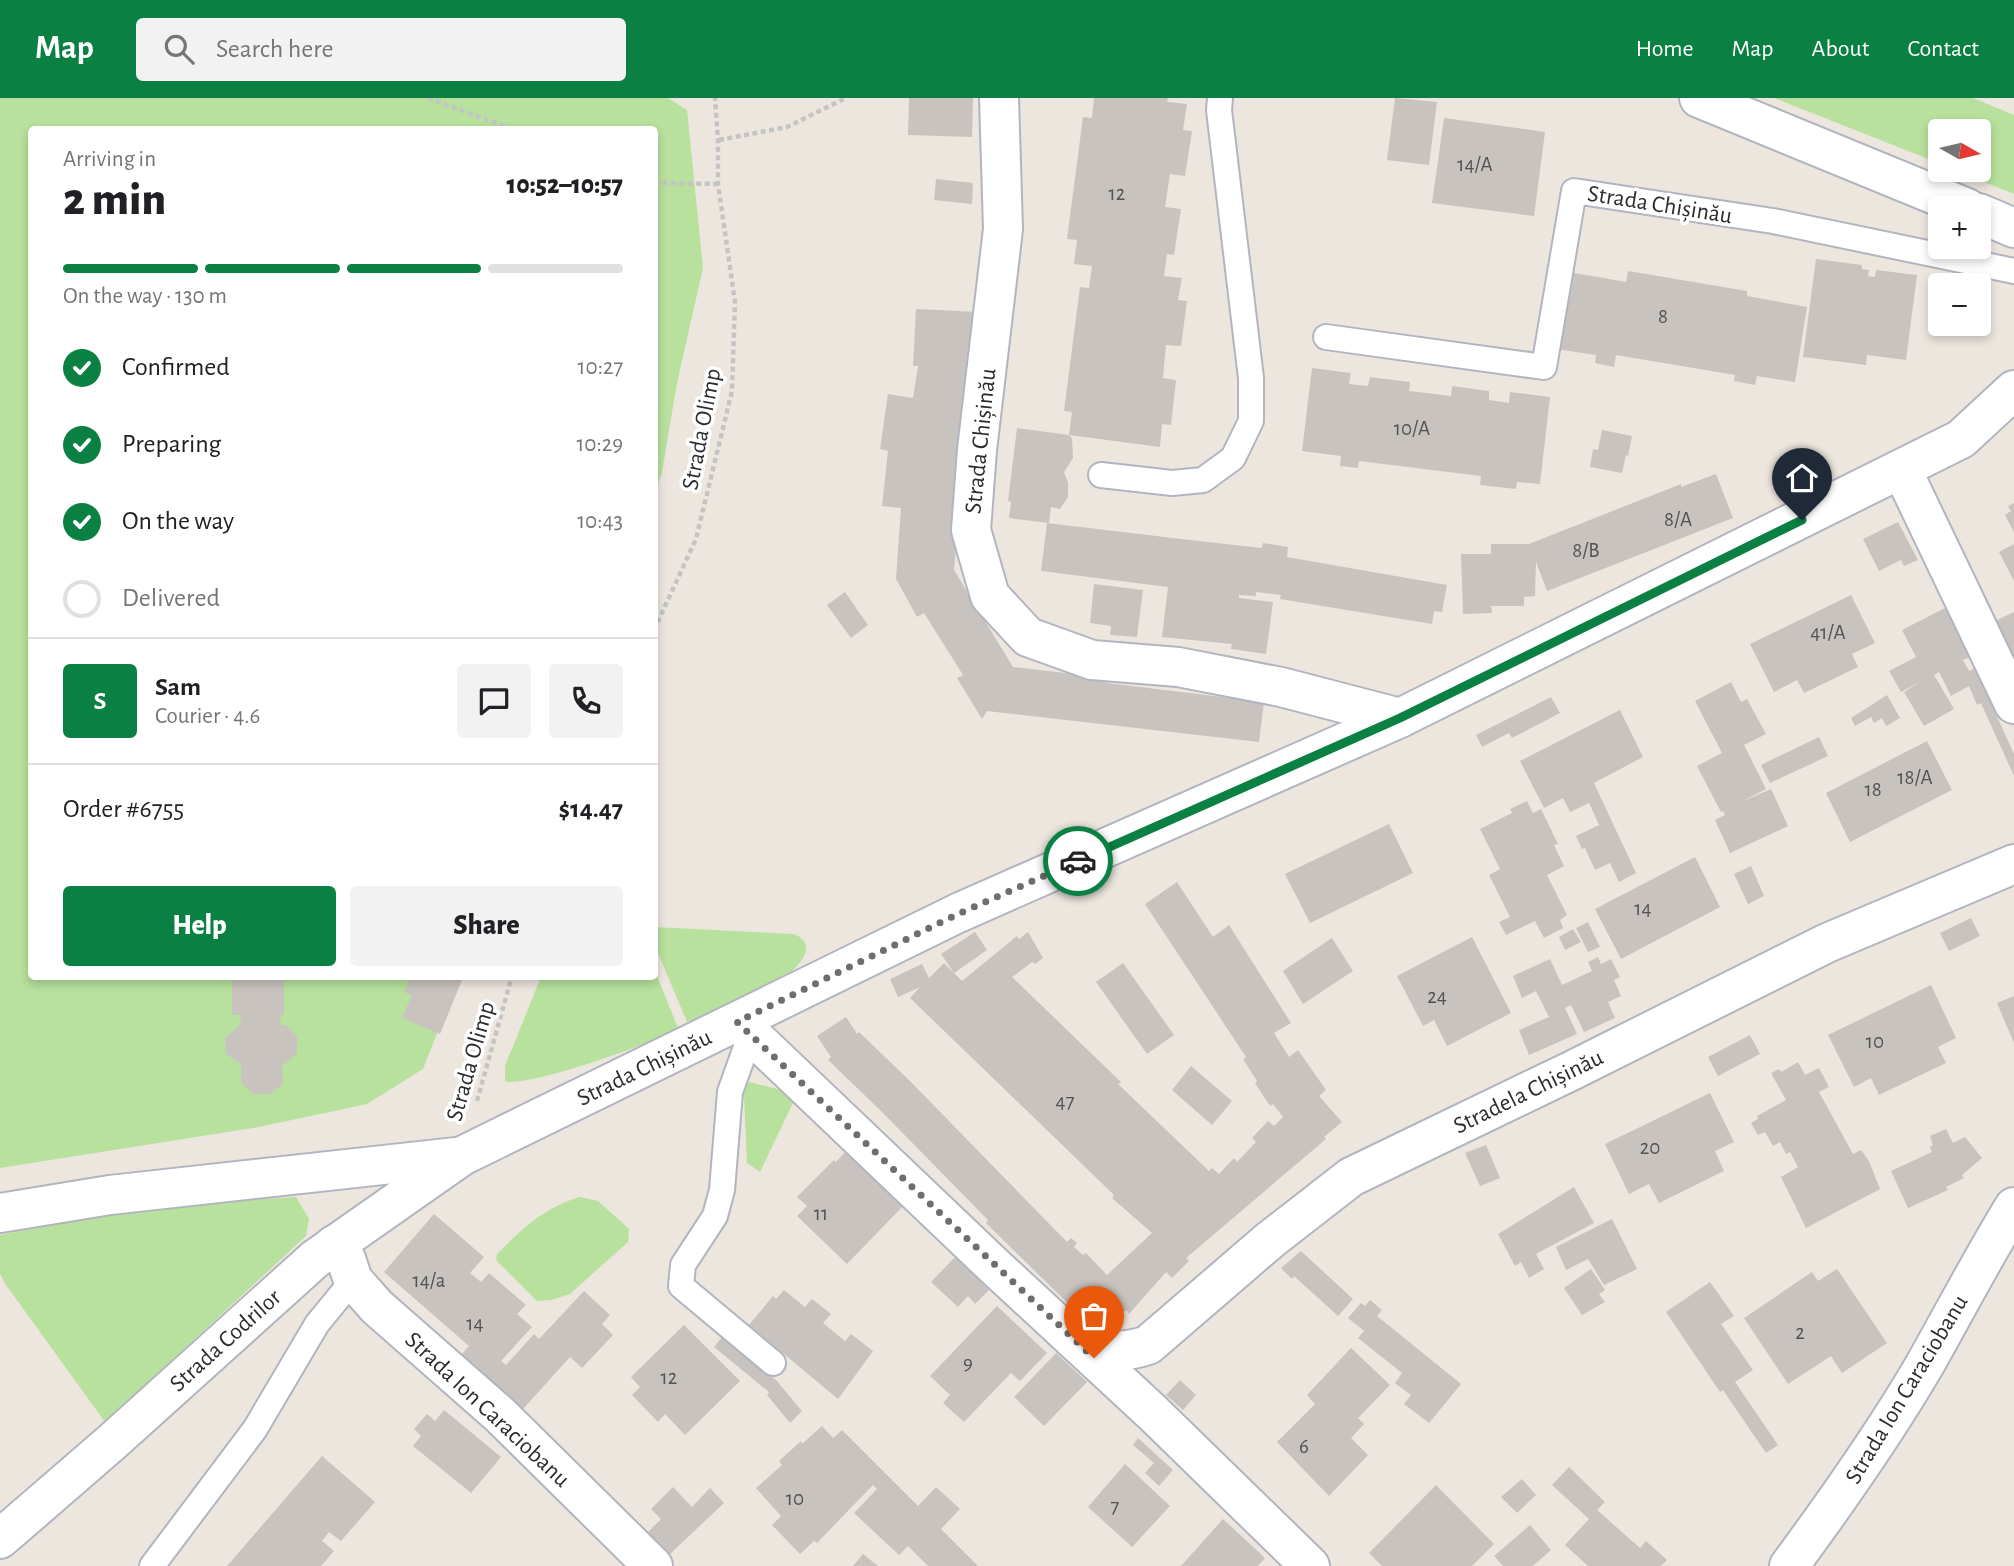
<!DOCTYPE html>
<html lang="en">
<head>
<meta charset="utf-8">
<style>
  body { margin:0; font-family:"Alegreya Sans",sans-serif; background:#f2f2f2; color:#202124; height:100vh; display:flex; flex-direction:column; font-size:26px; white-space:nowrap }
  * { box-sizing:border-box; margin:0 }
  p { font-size:23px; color:#757577 }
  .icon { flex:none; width:38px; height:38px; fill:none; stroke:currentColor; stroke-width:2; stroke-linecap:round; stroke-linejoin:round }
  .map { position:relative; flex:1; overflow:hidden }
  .panel { position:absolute; left:28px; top:28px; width:630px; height:854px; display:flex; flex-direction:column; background:#fff; border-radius:7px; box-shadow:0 4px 10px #0003 }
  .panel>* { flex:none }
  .needle { width:46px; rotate:98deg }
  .tools { position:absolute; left:1928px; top:21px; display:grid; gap:14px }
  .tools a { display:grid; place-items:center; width:63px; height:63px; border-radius:7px; background:#fff; box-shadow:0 4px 10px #0003; font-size:35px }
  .pin { position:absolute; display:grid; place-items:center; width:60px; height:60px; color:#fff; margin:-72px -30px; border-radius:50% 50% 50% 0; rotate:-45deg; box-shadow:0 0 7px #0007 }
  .pin .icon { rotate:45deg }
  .courier { position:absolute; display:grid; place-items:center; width:70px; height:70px; margin:-35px; border:5px solid #0b8043; border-radius:50%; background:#fff; color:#222; box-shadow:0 2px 9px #0007 }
  .headline em { font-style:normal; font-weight:800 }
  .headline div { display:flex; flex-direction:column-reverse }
  .headline { display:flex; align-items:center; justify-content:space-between; height:119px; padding:0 35px }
  h1 { font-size:46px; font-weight:800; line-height:52px }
  .bar { display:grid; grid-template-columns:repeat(4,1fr); gap:10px 7px; align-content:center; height:84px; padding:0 35px }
  .bar i { height:9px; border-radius:5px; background:#e0e0e0 }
  .bar .on { background:#0b8043 }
  .bar p { grid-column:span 4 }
  .line { display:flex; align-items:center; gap:18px; padding:0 35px; border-top:2px solid #e0e0e0 }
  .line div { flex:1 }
  .round { display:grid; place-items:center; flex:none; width:74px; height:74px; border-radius:7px; background:#f2f2f2 }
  ol { padding:0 35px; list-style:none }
  li { display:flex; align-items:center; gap:21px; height:77px }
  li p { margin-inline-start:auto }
  li .icon { padding:7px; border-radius:50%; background:#0b8043; color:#fff; stroke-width:4 }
  li:last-child { color:#757577 }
  li i { width:38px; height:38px; border:4px solid #e0e0e0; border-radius:50% }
  .primary-button { display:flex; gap:14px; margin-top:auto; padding:14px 35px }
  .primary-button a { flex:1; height:80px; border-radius:7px; background:#0b8043; color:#fff; font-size:28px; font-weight:800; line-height:80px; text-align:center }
  .primary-button a+a { background:#f2f2f2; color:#202124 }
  header { display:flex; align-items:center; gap:42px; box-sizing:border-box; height:98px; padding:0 35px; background:#0b8043; color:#fff }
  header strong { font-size:33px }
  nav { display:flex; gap:38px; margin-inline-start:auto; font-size:24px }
  .search { width:490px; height:63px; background:#f2f2f2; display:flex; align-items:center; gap:18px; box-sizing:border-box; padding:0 24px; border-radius:7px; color:#757577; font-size:26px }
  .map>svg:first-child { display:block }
  .green { fill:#b7e19d }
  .building { fill:#c8c3be }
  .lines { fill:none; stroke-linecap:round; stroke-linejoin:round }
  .lane-casing { stroke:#b2b5bf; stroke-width:28 }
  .street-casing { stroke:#b2b5bf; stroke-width:42 }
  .secondary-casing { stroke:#b2b5bf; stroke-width:42 }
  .path { stroke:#c4c4c4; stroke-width:4.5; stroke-dasharray:5 3.5; stroke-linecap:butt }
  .lane { stroke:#fff; stroke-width:24 }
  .street { stroke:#fff; stroke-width:38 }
  .secondary { stroke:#fff; stroke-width:38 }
  .done { stroke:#706d6b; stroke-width:7; stroke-dasharray:0 12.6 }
  .route { stroke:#0b8043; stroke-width:9 }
  .labels { text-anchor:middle; stroke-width:7; stroke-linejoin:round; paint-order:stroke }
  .number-label { font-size:21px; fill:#535250 }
  .street-label { font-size:24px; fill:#2c2c2c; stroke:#fff }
</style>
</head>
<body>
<header>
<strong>Map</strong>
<div class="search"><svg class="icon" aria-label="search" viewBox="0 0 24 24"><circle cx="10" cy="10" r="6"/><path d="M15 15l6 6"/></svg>Search here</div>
<nav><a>Home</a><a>Map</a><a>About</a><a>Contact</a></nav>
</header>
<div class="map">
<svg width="2014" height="1468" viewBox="0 0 2014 1468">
  <rect width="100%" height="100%" fill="#ede6df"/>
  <g class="green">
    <polygon points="0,0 668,0 687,12 703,170 677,285 662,374 655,394 654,32 32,32 32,878 243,878 265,883 265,878 459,879 423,971 367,1006 259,1029 0,1070"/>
    <polygon points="1774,0 1973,0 2014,17 2014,96 1954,72 1979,72 1979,33 1941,33 1941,66"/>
    <path d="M654 829 794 836C801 839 807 843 806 852 800 885 716 913 687 924L655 848Z"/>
    <path d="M655 873 678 930C658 944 524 991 505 983V968L541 879 654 878Z"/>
    <polygon points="750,984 800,997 802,1012 793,1005 760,1074 747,1065 744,997 746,987"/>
    <path d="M296 1099 309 1121 306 1138 105 1324 6 1187 0 1176V1137C97 1117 197 1104 296 1099Z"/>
    <path d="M580 1099 598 1103 625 1127 629 1131 628 1144 570 1196 551 1202 537 1203 496 1162 497 1156C523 1130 543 1110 580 1099Z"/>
  </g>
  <g class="building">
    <polygon points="909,0 973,0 972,39 908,37"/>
    <polygon points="1094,0 1168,0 1167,4 1187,6 1183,32 1192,33 1185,78 1170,76 1165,109 1181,111 1174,157 1167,156 1164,178 1182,180 1178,202 1187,203 1181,248 1166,247 1163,280 1176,282 1171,327 1162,326 1160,349 1069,337 1072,314 1064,313 1080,189 1089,190 1092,168 1074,166 1077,142 1067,141 1083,19 1092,20"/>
    <polygon points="1395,0 1437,4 1429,67 1387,62"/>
    <polygon points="1444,20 1545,34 1534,118 1432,105"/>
    <polygon points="936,81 973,85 972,106 934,102"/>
    <polygon points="1816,161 1862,167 1862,171 1869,172 1868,178 1875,179 1876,172 1917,177 1906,262 1867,257 1866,267 1803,259"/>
    <polygon points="1628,173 1747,193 1747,198 1807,209 1795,284 1757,278 1755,287 1734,283 1735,277 1616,257 1614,269 1595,265 1596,257 1556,251 1569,174 1626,184"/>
    <polygon points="916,211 978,214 954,472 1013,569 1108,580 1107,585 1264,604 1259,644 987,613 982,621 957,580 963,577 924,515 917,519 896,481 901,410 882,408 888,353 880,351 888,296 913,300 918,268 913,268"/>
    <polygon points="1312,270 1351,275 1349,286 1368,288 1370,279 1410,284 1409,293 1451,298 1452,288 1489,293 1489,302 1509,305 1510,294 1550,299 1540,386 1517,384 1516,391 1480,387 1481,378 1359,363 1358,370 1340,368 1341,358 1302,353"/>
    <polygon points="1017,330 1069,337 1072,340 1073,360 1064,374 1068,385 1068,399 1060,411 1051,409 1049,425 1009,420 1011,404 1008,403"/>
    <polygon points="1602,332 1632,338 1628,358 1626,357 1622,375 1590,369 1593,351 1598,352"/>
    <polygon points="1716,376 1733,420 1547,493 1536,464 1535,498 1524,499 1524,508 1491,508 1492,515 1463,516 1461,456 1491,456 1491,446 1529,446 1681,386 1681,389"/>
    <polygon points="2014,405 2014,434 2005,417 2011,413 2008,408"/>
    <polygon points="1898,424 1918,462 1904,468 1901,462 1879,473 1863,441"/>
    <polygon points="1047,425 1190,442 1262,450 1263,445 1288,449 1287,459 1447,487 1442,514 1434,513 1432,526 1280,501 1281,497 1256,494 1256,498 1239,497 1239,500 1273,504 1266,556 1231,551 1232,546 1162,539 1168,489 1041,473"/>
    <polygon points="2014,446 2014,483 1999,454"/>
    <polygon points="1094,486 1143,492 1137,539 1110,537 1111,528 1090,525"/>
    <polygon points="845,494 868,527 851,540 827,507"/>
    <polygon points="1851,497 1875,545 1852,556 1858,569 1804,595 1797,582 1774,594 1750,546"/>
    <polygon points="1947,509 1972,558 1963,562 1969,573 1975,570 2014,656 2014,678 1981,605 1977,607 1969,588 1951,598 1939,574 1934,577 1954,611 1924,628 1904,594 1921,583 1901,594 1889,573 1916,559 1902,532"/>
    <polygon points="2014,514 2014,568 1993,524"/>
    <polygon points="1731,584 1741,604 1747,601 1766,636 1744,647 1766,691 1741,704 1771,691 1788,728 1730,755 1715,722 1725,717 1723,713 1721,714 1697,668 1722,655 1695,603"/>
    <polygon points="1887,597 1900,620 1886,628 1882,620 1874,625 1871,619 1855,628 1851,620"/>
    <polygon points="1551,599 1560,615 1512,640 1509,635 1482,649 1476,637"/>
    <polygon points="1620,612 1643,659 1594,685 1636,775 1619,784 1610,765 1595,772 1585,750 1582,751 1576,738 1599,727 1589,705 1570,714 1563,700 1544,710 1520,663"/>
    <polygon points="1819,639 1828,658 1770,685 1761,667"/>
    <polygon points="1927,643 1952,692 1850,744 1826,695"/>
    <polygon points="1527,703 1533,715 1541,711 1558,746 1554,747 1564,768 1547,777 1567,817 1560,822 1563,830 1544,840 1535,823 1506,837 1499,824 1510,819 1489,777 1500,771 1480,731 1512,715 1510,711"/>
    <polygon points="1389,726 1413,775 1310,825 1285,776"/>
    <polygon points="1695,759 1720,809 1621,861 1595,811"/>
    <polygon points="1751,768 1764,798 1748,806 1734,776"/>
    <polygon points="1177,784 1213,839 1229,827 1291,925 1274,935 1289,959 1298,952 1326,992 1319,998 1342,1024 1324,1039 1326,1041 1186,1160 1189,1163 1172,1180 1166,1174 1129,1216 1126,1212 1100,1237 986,1125 988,1122 881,1013 828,962 831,959 817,938 846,919 857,936 859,934 910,983 1067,1144 1071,1140 1077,1145 1074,1149 1083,1157 1086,1155 1107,1177 1152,1135 1112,1100 1114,1097 910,900 920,889 898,899 890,881 922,866 929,880 944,865 954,875 941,856 975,834 987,852 954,875 962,883 1017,838 1019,841 1028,834 1043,860 1035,866 1032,864 1012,879 1121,984 1118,986 1209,1073 1212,1070 1219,1076 1234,1060 1237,1064 1256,1044 1252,1040 1268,1023 1274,1028 1283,1019 1273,1006 1270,1008 1255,985 1257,983 1243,961 1246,959 1145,806"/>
    <polygon points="1971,820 1980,838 1949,853 1940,835"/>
    <polygon points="1588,824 1600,849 1588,854 1576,830"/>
    <polygon points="1573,831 1581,844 1565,852 1559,839"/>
    <polygon points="1472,839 1511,915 1447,948 1434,922 1423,928 1397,878"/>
    <polygon points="1332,840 1353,873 1303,906 1283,873"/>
    <polygon points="1598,859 1601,866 1611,861 1620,879 1614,882 1621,898 1608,904 1615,920 1584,934 1571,907 1565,910 1577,936 1529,957 1519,932 1549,919 1536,893 1522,900 1513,878 1550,861 1562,887 1592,873 1588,864"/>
    <polygon points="1123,865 1174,937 1147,956 1096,884"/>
    <polygon points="232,878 284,879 284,917 280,917 281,927 286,927 297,938 297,955 285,966 282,966 283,985 271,996 253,996 241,985 241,966 226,956 225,940 241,926 240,917 232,917"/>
    <polygon points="411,878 454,878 462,882 440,936 402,920 412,897 404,894"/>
    <polygon points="1931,887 1956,940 1938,949 1946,965 1879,997 1871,980 1854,989 1828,937"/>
    <polygon points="2014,898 2014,945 1997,905"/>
    <polygon points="1750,937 1760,956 1718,978 1708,959"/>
    <polygon points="1798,964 1805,977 1819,970 1829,989 1819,994 1853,1056 1861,1052 1869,1063 1880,1091 1806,1130 1781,1079 1798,1069 1790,1054 1786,1056 1780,1044 1773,1048 1765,1034 1758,1037 1751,1025 1758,1021 1757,1018 1786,1002 1771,975 1779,971 1781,974"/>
    <polygon points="1191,968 1232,1003 1212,1027 1172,992"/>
    <polygon points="1710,995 1734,1044 1715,1053 1724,1073 1659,1105 1649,1086 1629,1096 1605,1046"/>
    <polygon points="1946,1031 1953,1045 1965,1039 1982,1060 1962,1077 1964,1080 1946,1089 1948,1092 1908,1110 1891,1073 1932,1054 1930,1049 1933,1047 1930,1038"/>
    <polygon points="1486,1047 1500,1080 1480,1088 1465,1055"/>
    <polygon points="846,1053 903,1108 847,1166 797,1118 807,1108 797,1099 834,1062 836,1064"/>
    <polygon points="1574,1089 1594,1125 1536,1156 1544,1171 1529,1180 1521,1164 1515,1168 1498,1136"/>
    <polygon points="434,1116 484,1159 470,1175 481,1184 489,1175 526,1207 517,1216 532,1229 501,1263 506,1267 534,1236 539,1241 584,1193 610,1217 602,1226 613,1237 582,1270 570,1259 523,1311 462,1256 469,1248 384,1174"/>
    <polygon points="1612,1121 1637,1171 1604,1187 1588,1161 1566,1172 1556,1149"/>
    <polygon points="1301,1153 1353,1201 1338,1218 1294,1178 1292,1181 1281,1170"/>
    <polygon points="955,1159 989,1192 975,1206 968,1198 958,1209 931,1184"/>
    <polygon points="1591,1171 1605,1192 1599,1196 1605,1204 1582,1217 1564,1190"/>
    <polygon points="1837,1171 1887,1245 1842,1275 1831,1258 1788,1286 1744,1220 1812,1174 1818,1183"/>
    <polygon points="1710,1184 1734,1218 1721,1226 1753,1272 1735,1284 1778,1347 1766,1355 1723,1292 1720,1294 1666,1214"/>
    <polygon points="784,1192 805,1209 812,1201 831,1216 823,1225 845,1243 851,1236 873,1253 838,1301 749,1227 773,1198 776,1201"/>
    <polygon points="1370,1202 1382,1212 1377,1218 1461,1286 1429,1325 1404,1306 1411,1297 1395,1285 1402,1275 1358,1240 1364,1233 1348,1220 1361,1205 1365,1208"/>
    <polygon points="997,1208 1047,1255 1020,1283 1011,1275 964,1324 943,1305 950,1297 930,1278"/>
    <polygon points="684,1227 740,1283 685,1337 665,1316 658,1324 632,1297 640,1289 631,1279"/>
    <polygon points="722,1239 777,1283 802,1313 790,1325 767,1297 769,1294 714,1249"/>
    <polygon points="1351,1250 1390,1287 1358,1320 1364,1326 1351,1340 1368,1357 1329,1398 1277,1344 1315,1306 1307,1297"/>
    <polygon points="1056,1255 1087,1284 1044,1328 1014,1299"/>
    <polygon points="1180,1282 1196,1297 1183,1312 1166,1297"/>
    <polygon points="444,1312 501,1359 471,1395 413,1348 421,1338 414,1331 427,1316 435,1323"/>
    <polygon points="822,1328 833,1340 842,1332 918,1408 936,1389 960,1411 941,1431 978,1468 928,1468 908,1448 899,1457 854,1415 877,1391 873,1387 817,1445 814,1443 800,1456 772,1427 781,1418 756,1390 782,1367 779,1363 801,1343 802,1346"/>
    <polygon points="1138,1340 1173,1372 1159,1388 1145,1375 1154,1365 1133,1347"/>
    <polygon points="322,1358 375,1404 341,1443 329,1434 322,1443 334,1453 321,1468 227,1468"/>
    <polygon points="1125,1366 1170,1408 1132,1449 1088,1409"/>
    <polygon points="1569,1369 1605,1404 1597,1412 1640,1450 1646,1443 1667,1462 1661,1468 1588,1468 1565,1447 1589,1421 1552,1387"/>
    <polygon points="1522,1381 1536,1397 1517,1415 1501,1399"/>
    <polygon points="1436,1387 1494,1446 1472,1468 1382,1468 1369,1455"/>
    <polygon points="673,1389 692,1409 710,1390 724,1405 670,1456 648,1434 661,1421 651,1411"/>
    <polygon points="1223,1421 1265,1460 1258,1468 1181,1468"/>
    <polygon points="1530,1427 1551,1452 1533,1468 1503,1468 1494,1458"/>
    <polygon points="863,1456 878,1468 853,1468"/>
  </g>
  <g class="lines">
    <g class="lane-casing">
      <g id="lane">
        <polyline points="1326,239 1544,269 1574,93 1773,123 2014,173"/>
        <polyline points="1101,377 1172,385 1203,382 1233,360 1251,323 1251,280 1219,12 1220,0"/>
        <polyline points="750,938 730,994 722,1092 715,1118 683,1167 681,1188 773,1265"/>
        <polyline points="152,1468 255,1331 317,1226 353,1182"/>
      </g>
    </g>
    <g class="street-casing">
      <g id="street">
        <polyline points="999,0 1003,131 977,352 971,432 990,498 1028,539 1092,562 1178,569 1281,589 1400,620"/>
        <polyline points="1902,372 2014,606"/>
        <polyline points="738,924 992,1166 1153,1315 1310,1468"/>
        <polyline points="0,1115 110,1097 456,1059"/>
        <polyline points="334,1147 346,1161 353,1182 377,1209 500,1317 653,1468"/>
        <path d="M1074 1242C1099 1254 1122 1256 1148 1247L1270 1142 1351 1079 1571 973 1827 845 2014 766"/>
        <polyline points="0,1441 112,1344 315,1161 462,1058 958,815 1400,620 1961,341 2014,292"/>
        <path d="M1789 1468C1837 1403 1883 1338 1924 1268 1954 1215 1982 1161 2014 1109"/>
      </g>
    </g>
    <g class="secondary-casing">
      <g id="secondary">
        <polyline points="1699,0 1967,110"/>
        <polyline points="1979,115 2014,130"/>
      </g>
    </g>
    <g class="path">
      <polyline points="428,0 515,32"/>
      <polyline points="719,42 787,29 846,0"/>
      <polyline points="654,83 661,85 718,86"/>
      <polyline points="654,532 696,441 732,293 735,204 718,86 718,42 715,0"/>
      <polyline points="477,1003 512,878"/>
    </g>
    <use href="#lane" class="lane"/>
    <use href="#street" class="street"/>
    <use href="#secondary" class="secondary"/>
  </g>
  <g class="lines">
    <polyline class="done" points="1078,763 958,816 737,924 1094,1260"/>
    <polyline class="route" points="1078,763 1400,620 1802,422"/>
  </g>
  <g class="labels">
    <g class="number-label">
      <text x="1475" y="73">14/A</text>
      <text x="1117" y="102">12</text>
      <text x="1663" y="225">8</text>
      <text x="1412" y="337">10/A</text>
      <text x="1678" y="428">8/A</text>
      <text x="1586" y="459">8/B</text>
      <text x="1828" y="541">41/A</text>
      <text x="1915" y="686">18/A</text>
      <text x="1873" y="698">18</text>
      <text x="1643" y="817">14</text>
      <text x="1437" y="905">24</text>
      <text x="1875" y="950">10</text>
      <text x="1065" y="1010">47</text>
      <text x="1650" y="1056">20</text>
      <text x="821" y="1122">11</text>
      <text x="429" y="1189">14/a</text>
      <text x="475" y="1232">14</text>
      <text x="1800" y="1241">2</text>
      <text x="968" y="1271">9</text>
      <text x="669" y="1286">12</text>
      <text x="1304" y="1355">6</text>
      <text x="795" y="1407">10</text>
      <text x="1115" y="1415">7</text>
    </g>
    <g class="street-label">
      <text transform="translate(1660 106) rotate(9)" y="8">Strada Chișinău</text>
      <text transform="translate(701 331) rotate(-79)" y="8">Strada Olimp</text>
      <text transform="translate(980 343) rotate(-84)" y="8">Strada Chișinău</text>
      <text transform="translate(470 963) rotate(-74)" y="8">Strada Olimp</text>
      <text transform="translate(644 969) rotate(-26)" y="8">Strada Chișinău</text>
      <text transform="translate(1528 993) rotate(-26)" y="8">Stradela Chișinău</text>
      <text transform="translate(225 1242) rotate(-42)" y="8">Strada Codrilor</text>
      <text transform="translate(1906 1291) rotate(-59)" y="8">Strada Ion Caraciobanu</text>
      <text transform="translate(488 1311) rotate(43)" y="8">Strada Ion Caraciobanu</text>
    </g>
  </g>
</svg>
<div class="tools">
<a><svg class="needle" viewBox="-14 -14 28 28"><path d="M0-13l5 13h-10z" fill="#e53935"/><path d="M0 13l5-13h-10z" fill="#757577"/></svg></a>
<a>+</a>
<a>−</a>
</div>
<div class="pin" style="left:1094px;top:1260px;background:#ea580c"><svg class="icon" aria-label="bag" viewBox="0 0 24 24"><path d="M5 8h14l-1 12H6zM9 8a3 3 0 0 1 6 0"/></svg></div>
<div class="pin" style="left:1802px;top:422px;background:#1f2937"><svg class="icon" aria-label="home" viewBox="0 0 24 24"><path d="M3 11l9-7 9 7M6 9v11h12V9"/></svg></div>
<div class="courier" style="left:1078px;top:763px"><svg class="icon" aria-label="car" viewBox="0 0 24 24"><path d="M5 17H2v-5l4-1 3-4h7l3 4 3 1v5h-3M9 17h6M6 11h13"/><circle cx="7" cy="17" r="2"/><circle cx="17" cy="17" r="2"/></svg></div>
<section class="panel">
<div class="headline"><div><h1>2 min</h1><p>Arriving in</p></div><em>10:52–10:57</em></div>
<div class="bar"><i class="on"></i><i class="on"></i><i class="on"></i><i></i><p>On the way · 130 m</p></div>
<ol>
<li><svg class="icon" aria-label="check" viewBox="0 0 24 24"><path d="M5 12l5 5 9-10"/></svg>Confirmed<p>10:27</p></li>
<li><svg class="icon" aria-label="check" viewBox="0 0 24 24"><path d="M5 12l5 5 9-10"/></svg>Preparing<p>10:29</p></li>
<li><svg class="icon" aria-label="check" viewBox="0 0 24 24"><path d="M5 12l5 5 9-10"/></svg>On the way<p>10:43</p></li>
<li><i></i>Delivered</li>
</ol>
<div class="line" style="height:126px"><b class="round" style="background:#0b8043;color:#fff">S</b><div><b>Sam</b><p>Courier · 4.6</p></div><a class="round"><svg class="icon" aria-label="chat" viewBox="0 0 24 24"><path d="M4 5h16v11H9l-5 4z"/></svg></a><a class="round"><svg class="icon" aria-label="phone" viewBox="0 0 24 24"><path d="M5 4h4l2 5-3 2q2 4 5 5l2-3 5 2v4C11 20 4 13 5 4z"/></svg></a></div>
<div class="line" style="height:91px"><div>Order #6755</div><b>$14.47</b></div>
<div class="primary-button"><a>Help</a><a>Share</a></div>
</section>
</div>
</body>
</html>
